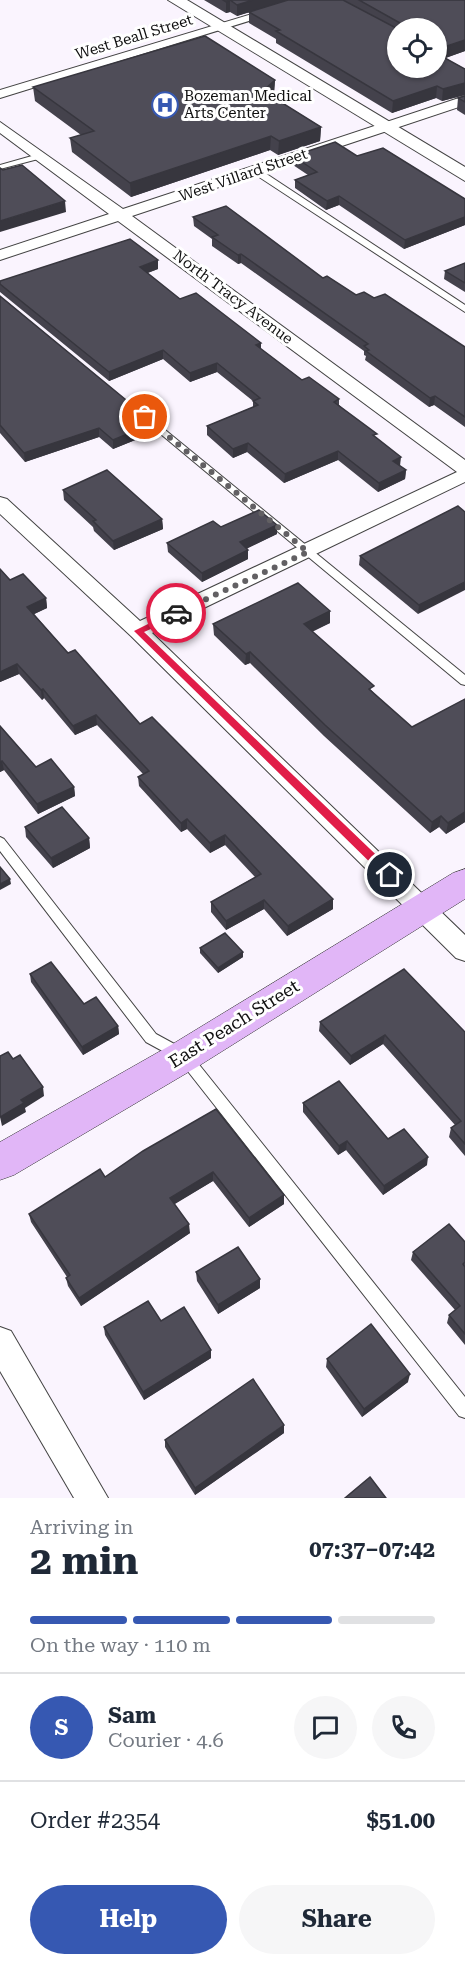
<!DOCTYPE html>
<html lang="en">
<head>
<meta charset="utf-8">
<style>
  body { margin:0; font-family:"Roboto Serif",serif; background:#f6f6f7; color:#1f2937; height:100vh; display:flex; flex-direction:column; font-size:22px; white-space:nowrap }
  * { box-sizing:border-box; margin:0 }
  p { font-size:20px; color:#747a83 }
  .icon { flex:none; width:33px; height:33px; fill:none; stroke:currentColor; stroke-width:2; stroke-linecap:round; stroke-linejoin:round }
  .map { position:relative; height:1498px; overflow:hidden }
  .side { display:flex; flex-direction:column; background:#fff; flex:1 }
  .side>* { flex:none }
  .tools { position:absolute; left:387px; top:18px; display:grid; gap:12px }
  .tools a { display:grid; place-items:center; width:60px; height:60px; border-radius:50%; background:#fff; box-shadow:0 2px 4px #0004; font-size:30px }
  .pin { position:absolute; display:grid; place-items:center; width:51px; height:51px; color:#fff; margin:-26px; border:3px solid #fff; border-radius:50%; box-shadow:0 2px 6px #0007 }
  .courier { position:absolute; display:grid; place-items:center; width:60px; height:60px; margin:-30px; border:4px solid #e11d48; border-radius:50%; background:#fff; color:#222; box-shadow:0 2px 8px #0007 }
  .overview em { font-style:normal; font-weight:700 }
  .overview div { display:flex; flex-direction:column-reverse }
  .overview { display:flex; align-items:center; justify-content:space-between; height:102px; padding:0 30px }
  h1 { font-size:39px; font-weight:700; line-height:45px }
  .bar { display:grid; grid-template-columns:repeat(4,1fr); gap:9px 6px; align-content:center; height:72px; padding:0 30px }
  .bar i { height:8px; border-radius:4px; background:#e0e1e3 }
  .bar .current { background:#3658b2 }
  .bar p { grid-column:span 4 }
  .line { display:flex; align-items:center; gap:15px; padding:0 30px; border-top:2px solid #e0e1e3 }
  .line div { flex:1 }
  .round { display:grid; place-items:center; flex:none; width:63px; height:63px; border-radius:32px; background:#f6f6f7 }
  .button { display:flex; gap:12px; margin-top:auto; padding:12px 30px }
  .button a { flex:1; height:69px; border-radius:36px; background:#3658b2; color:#fff; font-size:24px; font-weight:700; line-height:69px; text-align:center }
  .button a+a { background:#f6f6f7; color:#1f2937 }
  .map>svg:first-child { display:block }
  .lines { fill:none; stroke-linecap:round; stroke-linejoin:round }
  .service-casing { stroke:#434343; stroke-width:2 }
  .minor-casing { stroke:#434343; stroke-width:2 }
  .tertiary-casing { stroke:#434343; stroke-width:2 }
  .secondary-casing { stroke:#323232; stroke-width:1 }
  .service { fill:#fff; fill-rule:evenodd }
  .minor { fill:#fff; fill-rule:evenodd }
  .tertiary { fill:#fff; fill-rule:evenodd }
  .secondary { fill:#e1b6f7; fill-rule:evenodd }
  .wall { fill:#44424c; fill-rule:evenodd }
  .shaded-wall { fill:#37363e }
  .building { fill:#4f4d58; stroke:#37363e; stroke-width:1.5 }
  .route { fill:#e11d48 }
  .done { stroke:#626063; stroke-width:6; stroke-dasharray:0 10.8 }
  .labels { text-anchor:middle; stroke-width:6; stroke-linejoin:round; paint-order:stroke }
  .far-street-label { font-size:15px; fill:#101010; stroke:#fff }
  .far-poi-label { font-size:15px; fill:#101010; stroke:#fff; text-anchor:start }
  .street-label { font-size:18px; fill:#101010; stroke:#fff }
</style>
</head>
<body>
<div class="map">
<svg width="465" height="1498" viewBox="0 0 465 1498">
  <rect width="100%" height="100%" fill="#faf4fe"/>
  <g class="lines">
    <g class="service-casing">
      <g id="service">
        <polygon points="39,154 42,154 42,158 0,169 0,165"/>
        <polygon points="253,169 259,169 465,305 465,312 253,173"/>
        <polygon points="142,411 465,675 465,685 461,684 139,416 139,412"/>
        <polygon points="0,837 4,839 156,1034 189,1052 465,1397 465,1418 459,1416 179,1060 146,1042 0,851"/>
      </g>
    </g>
    <g class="minor-casing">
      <g id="minor">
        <polygon points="298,0 317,0 0,98 0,90"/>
        <polygon points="465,96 465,105 132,216 465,460 465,482 152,633 465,935 465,961 456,958 131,636 0,514 0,497 7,499 140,621 457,472 118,221 0,260 0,250 109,214 0,133 0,122 123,209"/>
        <polygon points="0,1327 11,1331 108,1498 74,1498 0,1371"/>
      </g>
    </g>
    <g class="tertiary-casing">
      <polygon id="tertiary" points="168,0 187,0 465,167 465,181"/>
    </g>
    <g class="secondary-casing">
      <polygon id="secondary" points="465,869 465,899 197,1067 14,1175 0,1180 0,1142 171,1045 453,873"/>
    </g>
    <use href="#service" class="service"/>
    <use href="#minor" class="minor"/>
    <use href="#tertiary" class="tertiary"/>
    <use href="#secondary" class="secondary"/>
  </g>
  <g class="wall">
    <path d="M204 0H465V51L445 58 465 69V95L442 101 436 98 392 113 276 43V39L249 23V12L237 16 230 12 226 13ZM398 28H436V68H398Z"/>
    <polygon points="275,80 274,93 271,96 321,127 320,141 278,155 270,150 131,197 72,152 70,138 81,135 35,101 33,87"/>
    <polygon points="465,96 465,115 457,110 458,98"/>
    <polygon points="293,156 357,156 465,199 465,225 404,249 339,205 326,210 295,188 295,180 308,175 293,165"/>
    <polygon points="193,217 323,278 356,295 374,298 465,347 465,427 434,405 429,407 365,360 366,356 364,355 364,351 241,263 238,264 212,246 212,239 194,226"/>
    <polygon points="465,263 465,292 444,279 445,271"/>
    <polygon points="158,269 147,273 180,299 261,343 261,349 302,380 339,399 339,405 376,438 400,466 406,470 405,479 378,492 338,460 284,483 247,452 233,458 207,435 207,426 253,407 253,401 217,372 190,382 163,359 109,381 0,292 0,281"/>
    <polygon points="0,296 154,423 155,432 113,449 99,437 25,462 0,433"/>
    <polygon points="63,490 162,519 163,529 114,550 94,531 93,527 64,500"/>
    <polygon points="465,512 418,614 359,565 360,556"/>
    <polygon points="277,525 277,534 247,548 248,550 248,559 202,582 168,552 167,543 221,527"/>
    <polygon points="0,569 10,580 46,598 47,608 34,614 68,653 140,724 333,899 333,909 287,936 264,909 226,930 211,912 211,902 255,877 225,845 210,853 187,829 181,832 139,786 138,777 143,774 97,725 75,735 44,698 42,700 19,674 0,682"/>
    <polygon points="330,611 330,623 312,631 373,692 465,822 446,834 439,827 430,833 324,736 250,663 245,665 214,635 213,624"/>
    <polygon points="0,726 36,767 74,787 75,796 38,814 4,770 0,772"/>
    <polygon points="25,827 89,838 90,848 53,868 26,837"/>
    <polygon points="200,948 243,957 218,973 200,953"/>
    <polygon points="30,974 84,1004 118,1026 119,1034 83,1055 31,982"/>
    <polygon points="320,1022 465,1032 465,1156 449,1137 451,1128 455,1125 383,1044 350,1065 319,1031"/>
    <polygon points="303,1103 388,1139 427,1165 383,1195 346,1150 338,1155 303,1112"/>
    <polygon points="216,1109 284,1204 249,1227 213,1181 174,1204 190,1233 81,1306 68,1286 66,1278 67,1277 31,1222 29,1214 105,1177"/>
    <polygon points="465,1242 465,1345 447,1323 449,1315 455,1310 411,1260 413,1252"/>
    <polygon points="196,1272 260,1288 218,1314 197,1281"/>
    <polygon points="161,1321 211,1350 211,1358 144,1400 105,1335 104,1327"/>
    <polygon points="327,1359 408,1382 362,1417 326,1367"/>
    <polygon points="284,1433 195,1495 165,1447 165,1440"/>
  </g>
  <g class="shaded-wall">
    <polygon points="230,0 230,12 226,13 226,2"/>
    <polygon points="253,0 290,0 237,16 237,5"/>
    <polygon points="465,40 465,51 443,59 444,47"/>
    <polygon points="275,80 274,93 263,105 263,91"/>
    <polygon points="465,83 465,95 442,101 443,89"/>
    <polygon points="437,86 436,98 392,113 393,101"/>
    <polygon points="321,127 320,141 278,155 279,141"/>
    <polygon points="271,136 270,150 131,197 130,183"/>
    <polygon points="339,196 339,205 326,210 327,201"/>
    <polygon points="65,201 66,212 0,232 0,221"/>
    <polygon points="465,217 465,225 404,249 405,240"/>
    <polygon points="241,254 241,263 238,264 238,255"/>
    <polygon points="158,260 158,269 140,276 140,267"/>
    <polygon points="261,343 261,351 256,345"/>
    <polygon points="163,350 163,359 109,381 109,372"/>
    <polygon points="217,363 217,372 190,382 190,373"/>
    <polygon points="435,396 434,405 429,407 430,398"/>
    <polygon points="154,423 155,432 113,449 113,440"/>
    <polygon points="99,428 99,437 25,462 24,453"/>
    <polygon points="248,443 247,452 233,458 233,449"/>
    <polygon points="338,451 338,460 284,483 285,474"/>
    <polygon points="401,457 400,466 393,461"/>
    <polygon points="406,470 405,479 378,492 379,483"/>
    <polygon points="162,519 163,529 114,550 113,541"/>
    <polygon points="277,525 277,534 240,552 240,542"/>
    <polygon points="248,550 248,559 202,582 202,573"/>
    <polygon points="465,582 465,590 418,614 419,605"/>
    <polygon points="46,598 47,608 28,617 27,607"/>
    <polygon points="330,611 330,623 304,636 304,624"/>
    <polygon points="250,652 250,663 245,665 246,654"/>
    <polygon points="17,664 19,674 0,682 0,672"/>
    <polygon points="43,689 44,698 42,700 41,690"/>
    <polygon points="96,715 97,725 75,735 73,726"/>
    <polygon points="2,761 4,770 0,772 0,762"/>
    <polygon points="74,787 75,796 38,814 37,804"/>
    <polygon points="465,812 465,822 446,834 448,823"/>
    <polygon points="441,816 439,827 430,833 432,822"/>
    <polygon points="187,819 187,829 181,832 181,823"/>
    <polygon points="225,835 225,845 210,853 210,843"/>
    <polygon points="89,838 90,848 53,868 51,858"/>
    <polygon points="10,879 11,884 0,890 0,884"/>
    <polygon points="333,899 333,909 287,936 288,926"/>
    <polygon points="264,900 264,909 226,930 226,921"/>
    <polygon points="243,952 243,957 218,973 218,968"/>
    <polygon points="118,1026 119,1034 83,1055 82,1047"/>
    <polygon points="385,1035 383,1044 350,1065 351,1056"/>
    <polygon points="43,1087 44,1096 25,1108 26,1112 2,1126 0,1117 21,1100"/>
    <polygon points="347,1141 346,1150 338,1155 339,1146"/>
    <polygon points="428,1157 427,1165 383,1195 384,1186"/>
    <polygon points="213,1172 213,1181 170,1207 170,1198"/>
    <polygon points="284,1195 284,1204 249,1227 249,1218"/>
    <polygon points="189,1224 190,1233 81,1306 79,1298"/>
    <polygon points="260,1279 260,1288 218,1314 218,1305"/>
    <polygon points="211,1350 211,1358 144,1400 143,1392"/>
    <polygon points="410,1374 408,1382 362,1417 364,1409"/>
    <polygon points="284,1425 284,1433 195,1495 195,1488"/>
  </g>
  <g class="building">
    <polygon points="223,0 253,0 237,5 230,0 226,2"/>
    <polygon points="288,0 343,0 398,29 398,68 436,68 436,53 465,69 465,83 443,89 437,86 393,101 276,31 280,30 249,12"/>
    <polygon points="359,0 465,0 465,40 444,47 436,44 436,28 400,28 400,23"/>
    <polygon points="205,36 275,80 263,91 321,127 279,141 271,136 130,183 70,138 94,131 33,87"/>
    <polygon points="465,96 465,102 458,98"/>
    <polygon points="335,142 357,156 383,148 465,199 465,217 405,240 339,196 327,201 295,180 317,172 293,156"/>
    <polygon points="22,165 65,201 0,221 0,168 3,170"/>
    <polygon points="226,206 323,278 327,276 356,295 364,292 374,298 385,294 465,347 465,417 435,396 430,398 366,351 369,350 364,346 368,344 241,254 238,255 212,237 218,235 193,217"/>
    <polygon points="130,239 158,260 140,267 180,299 196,293 261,343 256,345 302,380 309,377 339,399 334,402 377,434 373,435 401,457 393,461 406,470 379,483 338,451 285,474 248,443 233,449 207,426 258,405 253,401 260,398 217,363 190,373 163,350 109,372 0,284 0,281"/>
    <polygon points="465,263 465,283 445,271"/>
    <polygon points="0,296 154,423 113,440 99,428 24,453 0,425"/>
    <polygon points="107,470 162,519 113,541 93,521 96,520 63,490"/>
    <polygon points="458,506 465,512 465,582 419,605 360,556"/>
    <polygon points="259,510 277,525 240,542 248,550 202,573 167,543 213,521 221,527"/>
    <polygon points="0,569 10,580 23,574 46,598 27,607 68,653 75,650 140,724 152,717 333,899 288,926 264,900 226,921 211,902 261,874 225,835 210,843 187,819 181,823 138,777 149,771 96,715 73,726 43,689 41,690 17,664 0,672"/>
    <polygon points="298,583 330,611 304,624 374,686 369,689 412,727 465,699 465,812 448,823 441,816 432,822 325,725 250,652 246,654 213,624"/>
    <polygon points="0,726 36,767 51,759 74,787 37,804 2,761 0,762"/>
    <polygon points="62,807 89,838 51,858 25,827"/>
    <polygon points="0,867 10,879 0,884"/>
    <polygon points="225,933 243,952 218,968 200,948"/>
    <polygon points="51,962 84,1004 96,997 118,1026 82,1047 30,974"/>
    <polygon points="404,969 465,1032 465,1144 451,1128 461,1121 385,1035 351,1056 320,1022"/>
    <polygon points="8,1052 13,1059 20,1055 43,1087 21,1100 24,1103 0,1117 0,1056"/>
    <polygon points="339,1081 388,1139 404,1129 428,1157 384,1186 347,1141 339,1146 303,1103"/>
    <polygon points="216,1109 284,1195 249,1218 213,1172 170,1198 189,1224 79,1298 66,1278 70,1275 29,1214 100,1169 105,1177 143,1151"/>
    <polygon points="449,1224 465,1242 465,1262 463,1264 465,1267 465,1334 449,1315 460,1306 413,1252"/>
    <polygon points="238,1247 260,1279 218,1305 196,1272"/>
    <polygon points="148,1301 161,1321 184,1307 211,1350 143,1392 104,1327"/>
    <polygon points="371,1324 410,1374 364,1409 327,1359"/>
    <polygon points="253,1379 284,1425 195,1488 165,1440"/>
    <polygon points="370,1477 386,1498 345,1498"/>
  </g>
  <polygon class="route" points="176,610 180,611 180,616 144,632 394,872 394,878 386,878 134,631"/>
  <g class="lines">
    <polyline class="done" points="145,417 308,552 176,613"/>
  </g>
  <defs>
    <g id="hospital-ring" transform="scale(1.35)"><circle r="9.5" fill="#fff" stroke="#3658b2" stroke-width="1.5"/><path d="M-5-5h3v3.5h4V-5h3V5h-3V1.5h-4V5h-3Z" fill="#3658b2"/></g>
  </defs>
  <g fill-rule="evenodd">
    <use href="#hospital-ring" x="165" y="105"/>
  </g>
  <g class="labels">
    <g class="far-street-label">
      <text transform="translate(134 37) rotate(-17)" y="5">West Beall Street</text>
      <text transform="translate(243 175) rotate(-19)" y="5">West Villard Street</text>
      <text transform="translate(233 297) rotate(37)" y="5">North Tracy Avenue</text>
    </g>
    <g class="far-poi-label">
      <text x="184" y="101">Bozeman Medical<tspan x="184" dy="17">Arts Center</tspan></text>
    </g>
    <g class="street-label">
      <text transform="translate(234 1024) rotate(-32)" y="6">East Peach Street</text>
    </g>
  </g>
</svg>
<div class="tools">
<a><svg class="icon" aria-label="locate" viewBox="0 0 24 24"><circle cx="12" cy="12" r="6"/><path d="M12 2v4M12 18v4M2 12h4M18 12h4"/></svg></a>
</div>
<div class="pin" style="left:145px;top:417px;background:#ea580c"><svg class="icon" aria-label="bag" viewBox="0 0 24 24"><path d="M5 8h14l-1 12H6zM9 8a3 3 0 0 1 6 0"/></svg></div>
<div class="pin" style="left:390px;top:875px;background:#1f2937"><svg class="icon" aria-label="home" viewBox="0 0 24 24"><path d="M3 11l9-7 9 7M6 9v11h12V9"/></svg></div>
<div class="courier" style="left:176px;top:613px"><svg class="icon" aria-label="car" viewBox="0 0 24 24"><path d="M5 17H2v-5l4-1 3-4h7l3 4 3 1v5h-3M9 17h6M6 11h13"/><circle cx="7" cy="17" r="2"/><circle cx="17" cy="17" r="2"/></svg></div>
</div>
<section class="side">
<div class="overview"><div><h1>2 min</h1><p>Arriving in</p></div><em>07:37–07:42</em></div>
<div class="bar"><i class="current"></i><i class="current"></i><i class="current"></i><i></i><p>On the way · 110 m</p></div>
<div class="line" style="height:108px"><b class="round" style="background:#3658b2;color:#fff">S</b><div><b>Sam</b><p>Courier · 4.6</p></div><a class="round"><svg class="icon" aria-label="chat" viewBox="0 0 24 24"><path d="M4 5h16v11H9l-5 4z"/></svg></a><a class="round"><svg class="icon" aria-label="phone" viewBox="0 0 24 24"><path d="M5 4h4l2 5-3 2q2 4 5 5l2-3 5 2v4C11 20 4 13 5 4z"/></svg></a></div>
<div class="line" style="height:78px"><div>Order #2354</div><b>$51.00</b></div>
<div class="button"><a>Help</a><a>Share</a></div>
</section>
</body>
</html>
